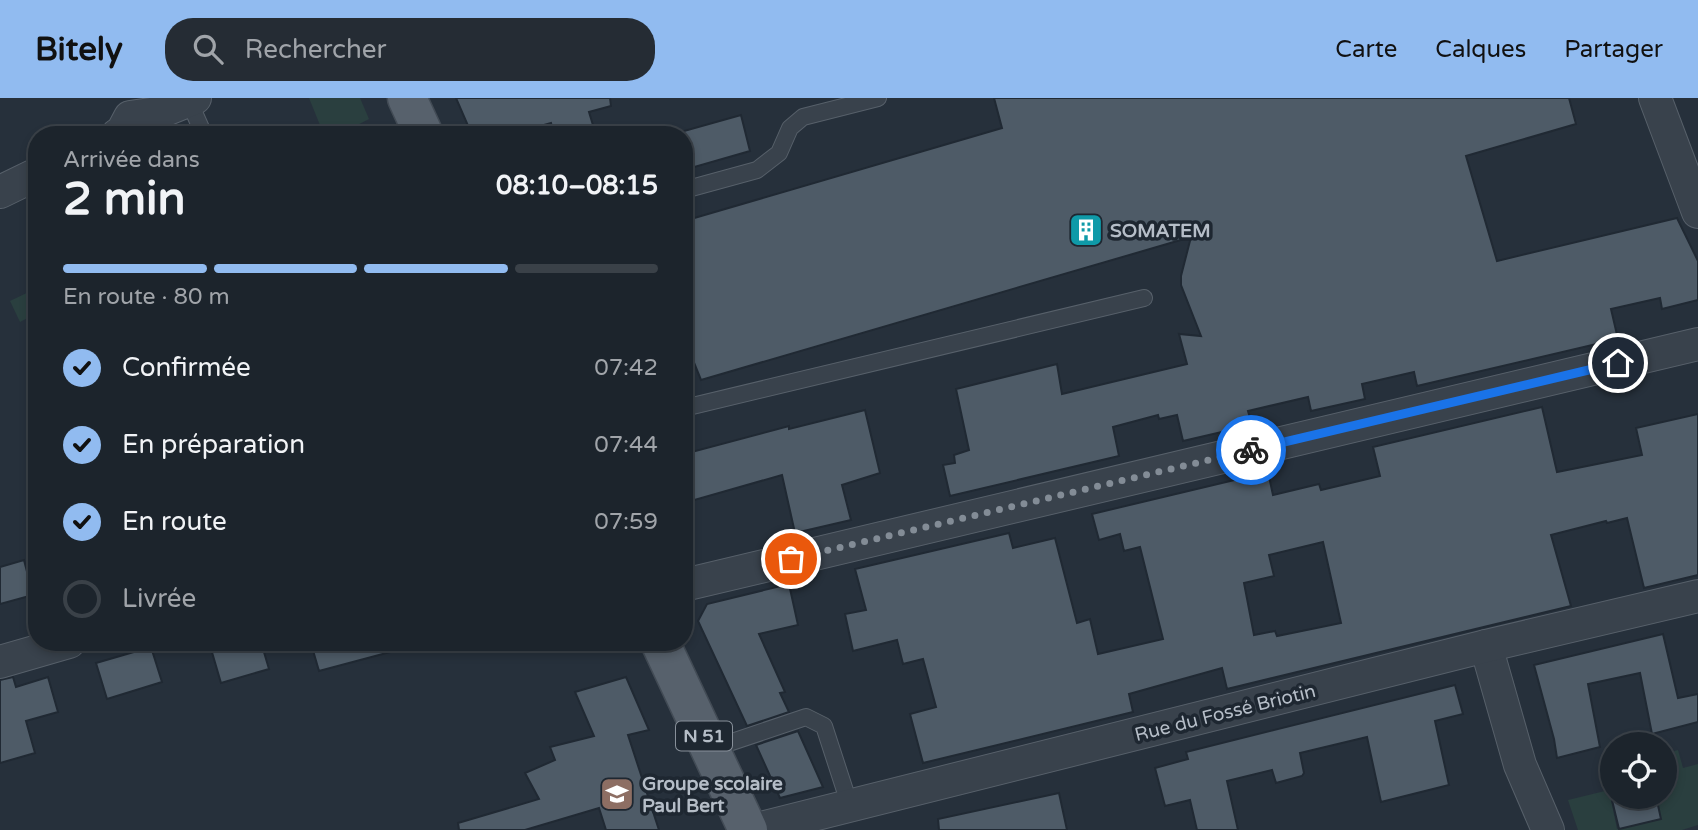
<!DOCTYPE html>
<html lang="fr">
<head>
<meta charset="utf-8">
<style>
  body { margin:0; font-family:"Varela Round",sans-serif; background:#252c34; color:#f1f3f6; height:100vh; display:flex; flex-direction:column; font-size:26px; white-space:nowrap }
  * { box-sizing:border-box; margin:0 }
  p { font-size:23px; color:#a0a4a9 }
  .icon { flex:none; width:38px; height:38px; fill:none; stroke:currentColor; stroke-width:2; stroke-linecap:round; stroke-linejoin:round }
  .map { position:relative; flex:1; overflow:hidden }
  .panel { position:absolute; left:28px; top:28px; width:665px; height:525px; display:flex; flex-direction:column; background:#1c242c; border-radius:28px; box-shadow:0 4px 10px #0003,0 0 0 2px #3a4148 }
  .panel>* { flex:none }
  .buttons { position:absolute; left:1600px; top:634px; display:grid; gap:14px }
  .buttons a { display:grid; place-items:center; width:77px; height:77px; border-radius:50%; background:#1c242c; box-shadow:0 4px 10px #0003,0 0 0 2px #3a4148; font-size:35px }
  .pin { position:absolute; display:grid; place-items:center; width:60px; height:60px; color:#fff; margin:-30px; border:4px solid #fff; border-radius:50%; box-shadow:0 2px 7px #0007 }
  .courier { position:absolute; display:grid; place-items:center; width:70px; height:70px; margin:-35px; border:5px solid #1a73e8; border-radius:50%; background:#fff; color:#222; box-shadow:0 2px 9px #0007 }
  .overview em { font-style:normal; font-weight:700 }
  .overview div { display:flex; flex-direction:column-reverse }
  .overview { display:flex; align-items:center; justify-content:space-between; height:119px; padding:0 35px }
  h1 { font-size:46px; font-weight:700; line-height:52px }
  .bar { display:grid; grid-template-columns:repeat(4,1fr); gap:10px 7px; align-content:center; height:84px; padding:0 35px }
  .bar i { height:9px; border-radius:5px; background:#3a4148 }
  .bar .active { background:#91bbf0 }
  .bar p { grid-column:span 4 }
  ol { padding:0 35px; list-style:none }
  li { display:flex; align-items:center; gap:21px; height:77px }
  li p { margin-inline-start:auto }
  li .icon { padding:7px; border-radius:50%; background:#91bbf0; color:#111; stroke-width:4 }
  li:last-child { color:#a0a4a9 }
  li i { width:38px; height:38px; border:4px solid #3a4148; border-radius:50% }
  header { display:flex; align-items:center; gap:42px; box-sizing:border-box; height:98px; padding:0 35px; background:#91bbf0; color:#111 }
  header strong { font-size:33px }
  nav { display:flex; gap:38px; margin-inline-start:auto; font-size:24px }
  .search { width:490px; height:63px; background:#252c34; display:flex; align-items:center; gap:18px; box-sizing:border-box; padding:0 24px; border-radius:28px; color:#a0a4a9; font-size:26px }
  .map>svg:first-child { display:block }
  .green { fill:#2a3f3f }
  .building { fill:#4e5b67; stroke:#202933; stroke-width:2; fill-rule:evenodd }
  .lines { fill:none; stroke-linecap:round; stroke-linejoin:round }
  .service-casing { stroke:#57606a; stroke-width:18 }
  .minor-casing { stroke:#57606a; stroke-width:34 }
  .primary-casing { stroke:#424b55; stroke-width:41 }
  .service { stroke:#39424c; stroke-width:16 }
  .minor { stroke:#39424c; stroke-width:32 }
  .primary { stroke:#57616c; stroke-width:38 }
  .done { stroke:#838c96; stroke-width:7; stroke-dasharray:0 12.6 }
  .route { stroke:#1a73e8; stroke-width:9 }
  .labels { text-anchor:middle; stroke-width:7; stroke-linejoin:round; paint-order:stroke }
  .shield { fill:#1e2731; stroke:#88909a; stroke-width:2 }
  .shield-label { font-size:18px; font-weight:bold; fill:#b5bdc7 }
  .poi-label { font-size:19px; font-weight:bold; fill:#b5bdc7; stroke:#1e2731; text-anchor:start }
  .street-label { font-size:19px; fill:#b5bdc7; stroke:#1e2731 }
</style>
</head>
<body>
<header>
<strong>Bitely</strong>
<div class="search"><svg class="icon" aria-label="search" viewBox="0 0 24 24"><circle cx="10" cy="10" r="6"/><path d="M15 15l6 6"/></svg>Rechercher</div>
<nav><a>Carte</a><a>Calques</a><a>Partager</a></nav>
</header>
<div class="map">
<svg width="1698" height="732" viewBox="0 0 1698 732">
  <rect width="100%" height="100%" fill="#26303b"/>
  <g class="green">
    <polygon points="309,0 360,0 369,21 338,37 324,37"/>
    <polygon points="37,190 37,215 20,224 10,203"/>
    <polygon points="1678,652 1683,670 1698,666 1698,727 1682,732 1578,732 1568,702 1609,692 1617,731 1661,721 1656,698 1664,698 1664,656"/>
  </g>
  <g class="building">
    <polygon points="456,0 610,0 611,8 589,14 596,37 554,37 551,25 508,37 472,37"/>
    <polygon points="994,0 1569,0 1576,26 1466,58 1497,163 1677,120 1698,163 1698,202 1662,211 1660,200 1611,211 1618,241 1417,288 1414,274 1362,286 1365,301 1311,313 1308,299 1248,313 1252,327 1183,343 1177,317 1159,321 1158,317 1113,329 1119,358 950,398 943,367 955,365 954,357 969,352 956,291 1057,266 1062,296 1187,266 1179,236 1201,238 1181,187 1181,178 1191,139 701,282 684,240 684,123 1002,30"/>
    <polygon points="741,17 750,53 684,72 684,33"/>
    <path d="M1542 309 1557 374 1642 357 1636 330 1698 316V477L1644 490 1627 420 1607 425 1606 423 1551 437 1571 508 1227 591 1222 570 1129 596 1133 614 923 665 910 616 936 609 923 561 903 566 897 542 853 553 845 516 866 512 855 471 1009 435 1013 450 1055 440 1077 525 1090 521 1098 556 1163 541 1140 449 1124 453 1120 436 1099 442 1092 416 1268 374 1273 397 1319 386 1321 392 1380 378 1373 349ZM1323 444 1341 525 1277 538 1275 533 1254 537 1244 485 1274 478 1269 457Z"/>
    <polygon points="865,312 880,375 842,387 851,422 795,435 782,377 684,405 684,356 789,328 789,331"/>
    <polygon points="24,462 33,497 0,506 0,469"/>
    <polygon points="789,486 798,527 759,536 785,594 780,595 789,614 747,628 698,523 707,506"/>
    <polygon points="1663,536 1678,600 1698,596 1698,624 1652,636 1640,575 1588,586 1600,649 1557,660 1554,641 1534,567"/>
    <polygon points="209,544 261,544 269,571 221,585"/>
    <polygon points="327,544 393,544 394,553 319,573 312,549"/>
    <polygon points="151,549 162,584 107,601 96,565"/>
    <polygon points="13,579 16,589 48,579 58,614 26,623 35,655 0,665 0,582"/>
    <polygon points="626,579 649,632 628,637 659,732 606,732 599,710 525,732 459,732 458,725 539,701 525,675 555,662 550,649 594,638 575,594"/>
    <polygon points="1455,587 1463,616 1435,623 1449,687 1381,704 1367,639 1300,655 1304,675 1302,678 1276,685 1272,672 1227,683 1238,732 1197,732 1190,702 1165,708 1155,670 1188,661 1186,654"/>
    <polygon points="798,633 823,689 780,700 756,647"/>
    <polygon points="1059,695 1067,732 939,732 938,721"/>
    <polygon points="1611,698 1656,698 1661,721 1619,731"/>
  </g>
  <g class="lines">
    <g class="service-casing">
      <g id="service">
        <polyline points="189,3 204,37"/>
        <polyline points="684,92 757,72 779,55 790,30 803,19 878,0"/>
        <polyline points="684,310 1144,200"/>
        <polyline points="711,651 806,619 824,628 850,708"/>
      </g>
    </g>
    <g class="minor-casing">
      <g id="minor">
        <polyline points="1655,0 1698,114"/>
        <polyline points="117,37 122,34 130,19 158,15 195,0"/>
        <polyline points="0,94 37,76"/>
        <polyline points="684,487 1698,246"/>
        <polyline points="1486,548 1520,667 1548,732"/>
        <polyline points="0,564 69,544"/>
        <polyline points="753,732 1486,548 1698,498"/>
      </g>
    </g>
    <g class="primary-casing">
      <g id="primary">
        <polyline points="407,0 424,37"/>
        <polyline points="660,544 748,732"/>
      </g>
    </g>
    <use href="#service" class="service"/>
    <use href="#minor" class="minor"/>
    <use href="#primary" class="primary"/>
  </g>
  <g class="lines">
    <polyline class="done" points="791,461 1251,352"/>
    <polyline class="route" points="1251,352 1618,265"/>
  </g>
  <defs>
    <g id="building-square" transform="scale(1.75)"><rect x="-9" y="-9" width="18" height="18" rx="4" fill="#0f9aa8" stroke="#1e2731"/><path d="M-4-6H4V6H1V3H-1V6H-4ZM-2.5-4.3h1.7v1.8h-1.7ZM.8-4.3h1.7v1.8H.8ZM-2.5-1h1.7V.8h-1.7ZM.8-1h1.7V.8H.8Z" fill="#fff"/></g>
    <g id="school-square" transform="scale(1.75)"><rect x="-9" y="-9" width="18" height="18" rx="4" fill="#8d6e63" stroke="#1e2731"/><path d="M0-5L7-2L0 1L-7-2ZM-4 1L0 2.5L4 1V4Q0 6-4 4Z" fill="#fff"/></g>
  </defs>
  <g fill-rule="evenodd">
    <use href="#building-square" x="1086" y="132"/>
    <use href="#school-square" x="617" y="696"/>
  </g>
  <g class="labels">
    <rect class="shield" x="676" y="623.5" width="56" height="29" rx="5"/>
    <g class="shield-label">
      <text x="704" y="644">N 51</text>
    </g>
    <g class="poi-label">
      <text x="1110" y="139">SOMATEM</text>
      <text x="642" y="692">Groupe scolaire<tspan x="642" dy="22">Paul Bert</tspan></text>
    </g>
    <g class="street-label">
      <text transform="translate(1225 614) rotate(-14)" y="7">Rue du Fossé Briotin</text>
    </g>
  </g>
</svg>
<div class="buttons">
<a><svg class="icon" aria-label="locate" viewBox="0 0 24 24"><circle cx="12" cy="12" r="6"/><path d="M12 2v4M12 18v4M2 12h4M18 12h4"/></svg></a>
</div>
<div class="pin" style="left:791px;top:461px;background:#ea580c"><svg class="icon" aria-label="bag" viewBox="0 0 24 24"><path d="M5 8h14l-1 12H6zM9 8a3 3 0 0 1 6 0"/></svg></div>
<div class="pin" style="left:1618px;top:265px;background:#1f2937"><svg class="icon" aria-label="home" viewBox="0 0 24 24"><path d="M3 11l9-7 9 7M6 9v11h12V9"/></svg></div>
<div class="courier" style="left:1251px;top:352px"><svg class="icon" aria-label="bike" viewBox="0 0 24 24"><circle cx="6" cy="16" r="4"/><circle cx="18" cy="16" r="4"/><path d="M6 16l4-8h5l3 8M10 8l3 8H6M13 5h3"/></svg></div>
<section class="panel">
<div class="overview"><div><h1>2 min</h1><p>Arrivée dans</p></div><em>08:10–08:15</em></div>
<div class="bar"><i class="active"></i><i class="active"></i><i class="active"></i><i></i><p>En route · 80 m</p></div>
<ol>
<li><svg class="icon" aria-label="check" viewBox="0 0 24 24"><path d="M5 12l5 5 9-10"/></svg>Confirmée<p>07:42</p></li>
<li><svg class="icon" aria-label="check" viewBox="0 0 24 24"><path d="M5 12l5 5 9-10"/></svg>En préparation<p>07:44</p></li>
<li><svg class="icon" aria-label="check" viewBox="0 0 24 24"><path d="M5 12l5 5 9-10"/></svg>En route<p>07:59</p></li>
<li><i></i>Livrée</li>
</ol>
</section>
</div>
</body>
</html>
